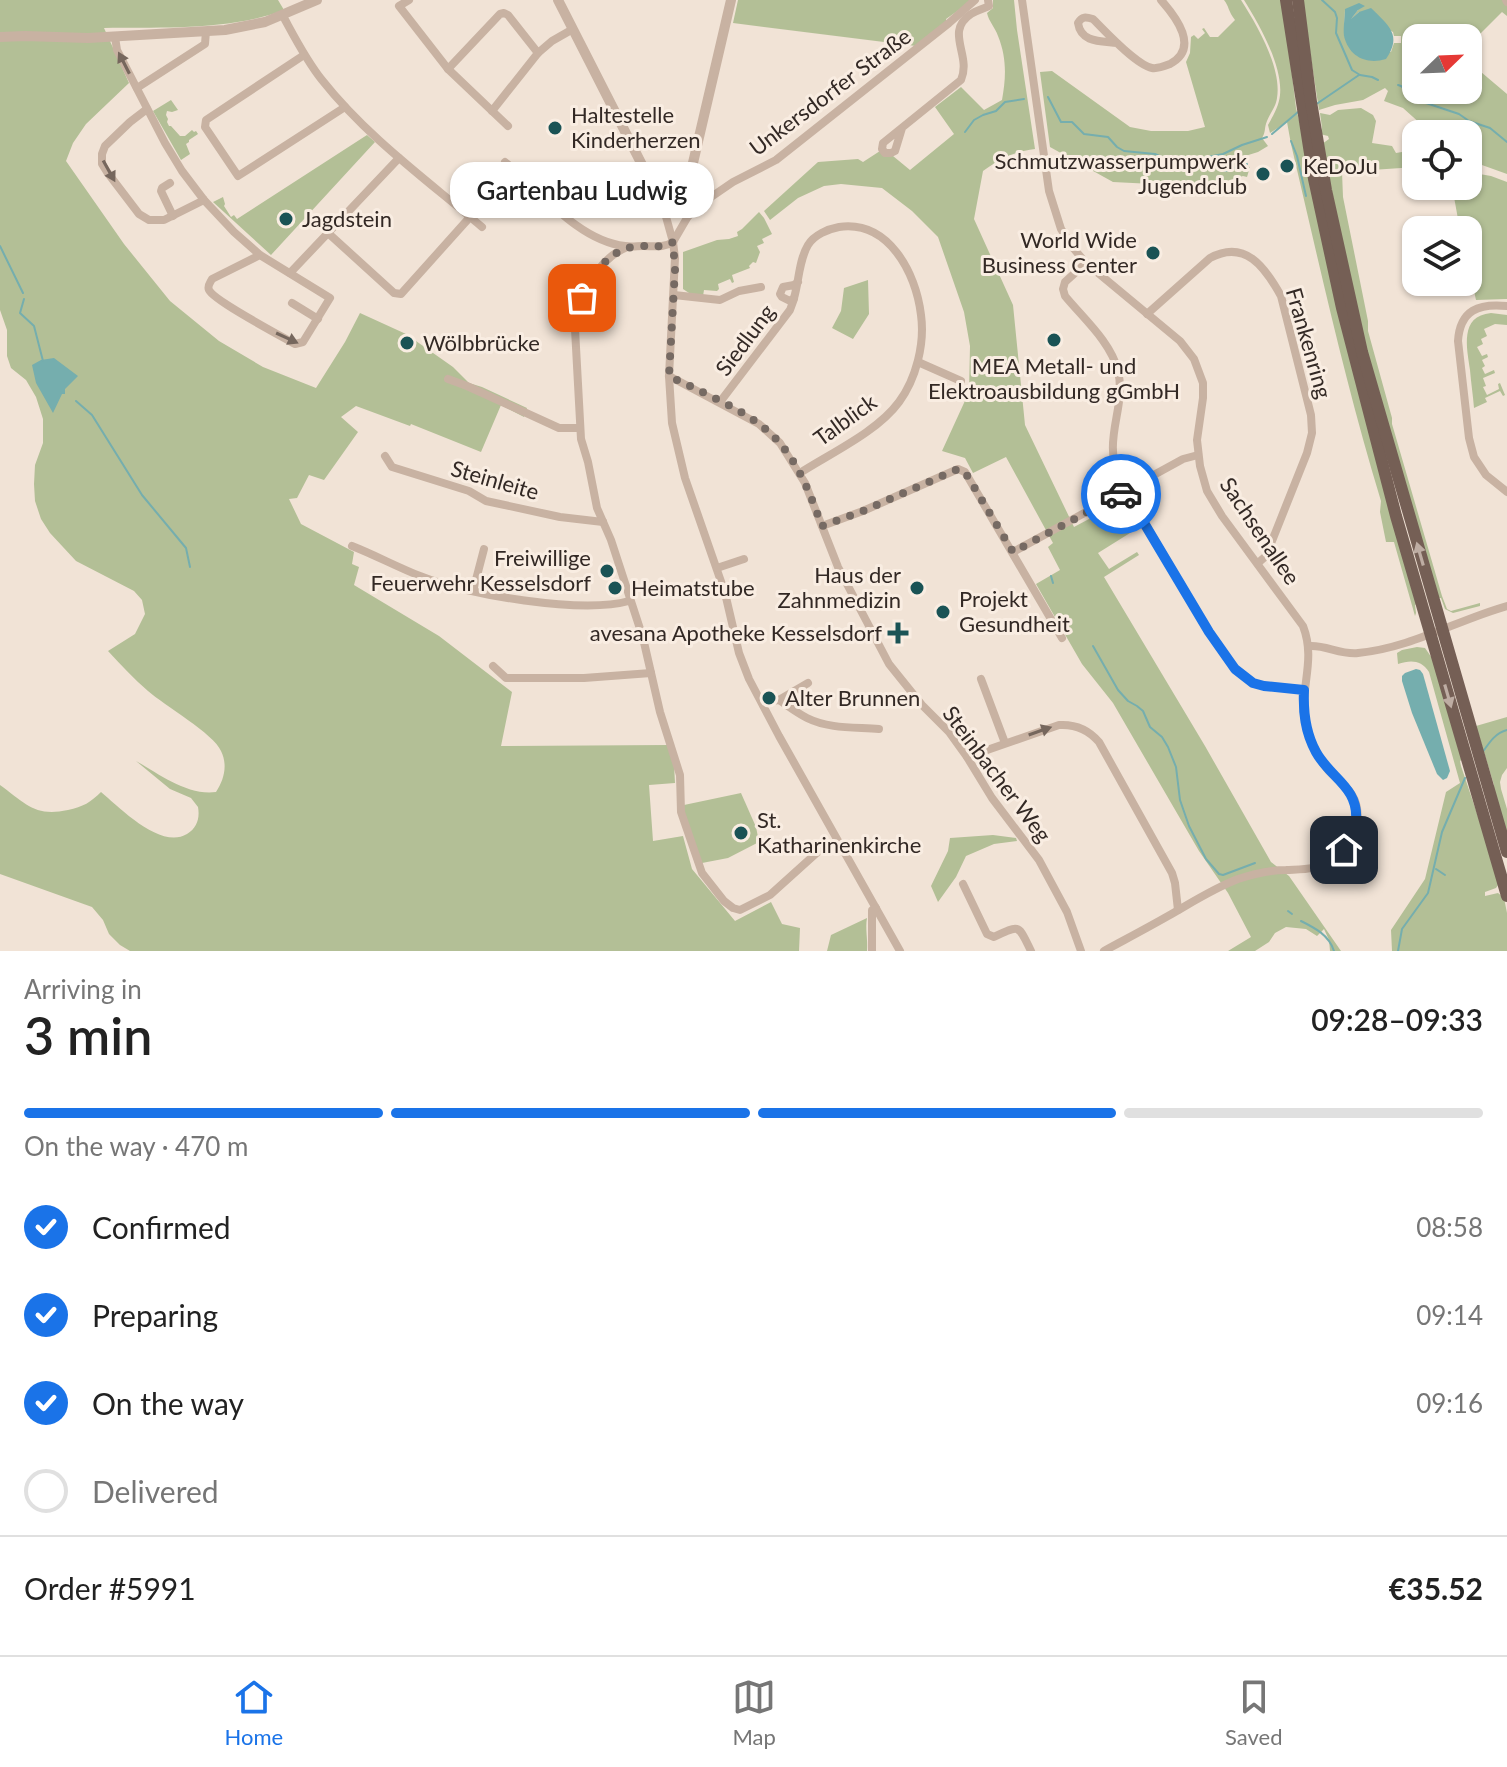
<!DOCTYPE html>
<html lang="en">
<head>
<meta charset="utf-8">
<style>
  body { margin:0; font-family:Lato,sans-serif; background:#f6f6f6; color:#222; height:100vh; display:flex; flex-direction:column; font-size:30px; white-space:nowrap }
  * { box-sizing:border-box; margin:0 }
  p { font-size:26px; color:#767676 }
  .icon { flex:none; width:44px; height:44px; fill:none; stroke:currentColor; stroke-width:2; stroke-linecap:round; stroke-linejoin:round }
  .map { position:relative; height:951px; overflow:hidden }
  .drawer { display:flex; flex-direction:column; background:#fff; flex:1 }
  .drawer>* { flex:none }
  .needle { width:52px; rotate:67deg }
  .tools { position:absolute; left:1402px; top:24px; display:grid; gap:16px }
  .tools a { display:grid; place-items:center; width:80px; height:80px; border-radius:16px; background:#fff; box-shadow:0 2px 6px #0004; font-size:40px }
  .pin { position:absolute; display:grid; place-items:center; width:68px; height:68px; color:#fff; margin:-34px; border-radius:16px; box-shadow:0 4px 12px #0006 }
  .courier { position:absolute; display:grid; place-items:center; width:80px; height:80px; margin:-40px; border:6px solid #1a73e8; border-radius:50%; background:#fff; color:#222; box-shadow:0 2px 10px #0007 }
  .bubble { position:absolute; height:56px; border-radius:24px; background:#fff; box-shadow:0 2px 6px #0004; font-size:26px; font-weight:600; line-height:56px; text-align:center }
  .summary em { font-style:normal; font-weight:600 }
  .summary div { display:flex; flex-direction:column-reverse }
  .summary { display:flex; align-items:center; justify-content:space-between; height:136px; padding:0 24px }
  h1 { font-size:52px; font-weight:600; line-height:60px }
  .bar { display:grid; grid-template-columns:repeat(4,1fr); gap:12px 8px; align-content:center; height:96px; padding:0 24px }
  .bar i { height:10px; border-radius:6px; background:#e0e0e0 }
  .bar .selected { background:#1a73e8 }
  .bar p { grid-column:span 4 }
  .line { display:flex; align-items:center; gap:20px; padding:0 24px; border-top:2px solid #e0e0e0 }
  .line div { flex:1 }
  ol { padding:0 24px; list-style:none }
  li { display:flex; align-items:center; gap:24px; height:88px }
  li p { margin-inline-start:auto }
  li .icon { padding:8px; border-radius:50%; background:#1a73e8; color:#fff; stroke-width:4 }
  li:last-child { color:#767676 }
  li i { width:44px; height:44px; border:4px solid #e0e0e0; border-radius:50% }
  .tab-bar { display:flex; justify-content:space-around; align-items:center; height:112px; border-top:2px solid #e0e0e0; background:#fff; font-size:22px; color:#767676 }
  .tab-bar a { display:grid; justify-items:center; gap:4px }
  .tab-bar .selected { color:#1a73e8 }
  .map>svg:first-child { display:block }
  .green { fill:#b3bf96; fill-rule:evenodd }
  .water { fill:#75aeae }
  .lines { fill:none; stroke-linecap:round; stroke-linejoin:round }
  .stream { stroke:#75aeae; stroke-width:2 }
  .minor { stroke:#c8b2a2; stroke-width:8 }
  .tertiary { stroke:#c8b2a2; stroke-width:10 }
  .primary { stroke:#755f55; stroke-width:12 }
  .oneway { fill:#76675d }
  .oneway2 { fill:#beada3 }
  .done { stroke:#766a63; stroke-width:8; stroke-dasharray:0 14.4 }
  .route { stroke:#1a73e8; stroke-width:10 }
  .poi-dot { fill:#1a5355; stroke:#f9ede2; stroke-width:3 }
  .labels { text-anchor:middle; stroke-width:6; stroke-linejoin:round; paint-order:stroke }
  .street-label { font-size:22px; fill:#332925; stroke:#f9ede2 }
  .poi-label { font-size:22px; fill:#332925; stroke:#f9ede2; text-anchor:start }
</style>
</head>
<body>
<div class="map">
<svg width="1507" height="951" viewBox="0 0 1507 951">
  <rect width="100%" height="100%" fill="#f1e3d6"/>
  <g class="green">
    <path d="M0 0H278L284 10C230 31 161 27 104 28L129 83 86 124 73 143 66 161 124 244 170 301 219 341 263 367 316 388 345 342 360 313 406 334 453 367 469 383 482 387 527 408 524 417 501 405 481 452 411 424 410 426 356 406 341 417 358 432 324 480 309 475 297 498 289 499 301 524 354 552 352 564 359 567 354 585 439 636 512 692 501 746 668 745 674 765 675 783 649 785 653 841 683 836 692 869 735 921 771 902 782 924 800 928 799 951H130L120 945 109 934 103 920 92 907 0 874V785C26 804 35 817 68 810 83 807 91 802 101 792 120 808 161 850 187 834 197 828 200 818 198 807L191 798 170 789 136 761C159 774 188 796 216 792 224 780 228 765 221 751 214 734 164 705 148 691 134 679 121 665 108 651L135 634 145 614 142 600 134 591 76 561 50 533 41 519 35 501 34 484 35 465 43 443V419L36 397 26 380 11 368 7 356V330L0 310Z"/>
    <polygon points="738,0 973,0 946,19 946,23 916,46 733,23"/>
    <path d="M993 0H1014L1017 30 1035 149C1013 152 1001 158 983 171L974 219 1013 305 1025 425 1074 527 1119 503 1125 505 1138 528 1098 553 1109 569 1137 552 1139 555 1104 577 1205 746 1271 862 1289 876 1341 951H1330L1329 940 1324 929 1317 936 1306 929 1286 927 1275 933 1269 942 1255 951H1228L1251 937 1228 893 1199 851 1113 703 1082 664 1036 584 1060 570 1048 547 1053 543 1006 457 973 473 965 458 942 451 969 392 970 346 964 312 938 237 912 211 882 188 841 184 824 186 798 198 770 220 764 211 818 162 858 159 863 162 880 151 893 156 910 170 954 134 935 107 961 87 984 110 1002 100C1006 78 1007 58 998 36 995 27 989 22 987 13L993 8Z"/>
    <path d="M1224 0H1241C1257 25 1282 68 1277 98 1276 107 1270 113 1267 121 1264 128 1266 132 1262 138L1268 146 1258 152 1242 157 1243 166 1250 167 1247 177 1243 176 1220 183 1192 186 1113 182 1050 147 1040 72 1052 71 1130 127 1151 131H1188L1205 127 1186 62 1190 53 1191 37 1194 35 1198 39 1205 33 1202 29 1204 28 1210 37H1218L1235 20C1228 11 1229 6 1224 0Z"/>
    <path d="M1244 0H1283L1296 108 1418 603 1415 605 1416 613 1415 616 1394 542H1386L1380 512 1381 501C1345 383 1319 263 1291 144L1287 122 1270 133 1268 125C1273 116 1279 106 1280 95 1283 66 1259 24 1244 0Z"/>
    <path d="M1302 0H1503L1507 5V16L1502 12 1468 46V38H1416V90H1468V61L1507 94V174L1468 160V134H1432L1403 108 1384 101 1388 91 1385 88 1363 100 1335 105 1319 110ZM1345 9 1358 10 1349 21 1359 12 1393 32 1394 36H1401V43H1394L1391 52 1344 36Z"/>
    <polygon points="171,100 178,110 172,112 167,111 166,115 168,119 167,122 169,126 171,126 180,136 185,136 192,130 194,132 196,131 198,134 189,140 189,142 186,144 190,154 181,160 153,111"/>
    <polygon points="1361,108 1373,115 1376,121 1372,143 1392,146 1396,153 1402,152 1405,147 1416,148 1416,167 1342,172 1343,197 1368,321 1368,331 1392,418 1392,424 1442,596 1447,609 1451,611 1480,603 1480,606 1453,613 1445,609 1441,598 1437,598 1363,340 1322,144 1329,139 1328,136 1320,134 1322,128 1320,113 1330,115 1338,110"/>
    <polygon points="367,135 375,142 271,255 213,202 223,197 225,204 224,206 231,217 234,215 237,219"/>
    <polygon points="1468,172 1491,176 1507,182 1507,299 1476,300 1468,264 1468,230 1460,230 1452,186 1468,186"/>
    <polygon points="759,212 764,218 772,234 762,239 764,243 757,246 760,252 756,263 753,262 749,266 750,268 732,275 734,282 732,283 730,279 718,284 719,289 717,291 704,290 703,296 689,293 683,289 683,252 717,240 729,239 738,236 737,232 742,229"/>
    <polygon points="868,280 869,314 853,339 832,328 841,311 844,288"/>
    <path d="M1491 313 1507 315V325L1495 324 1484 329 1487 336 1481 339 1483 344 1477 347 1482 356 1487 354 1488 357 1482 360 1485 366 1482 368 1485 374 1494 370 1495 373 1483 378 1486 386 1483 387 1487 395 1499 389 1498 384 1500 383 1505 395 1503 396 1500 391 1485 398 1487 402 1474 408C1473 395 1471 383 1470 370 1467 348 1459 316 1491 313Z"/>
    <path d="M1417 647 1425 648 1434 661 1463 759 1460 761 1461 766 1500 882 1496 888 1485 892V896L1498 893 1504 898 1507 913V951H1392L1391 930 1425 879 1446 792 1460 783 1429 672C1421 660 1411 660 1398 664L1397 653 1402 650Z"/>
    <polygon points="1507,717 1507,768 1502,775 1500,782 1501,789 1507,809 1507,837 1493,787 1494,785 1476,726"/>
    <polygon points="741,793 756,827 759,842 728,858 702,863 682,809 684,805"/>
    <polygon points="993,835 1016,838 1017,841 994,844 966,856 956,877 938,902 931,886 948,851 950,838"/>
    <path d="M867 918C865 929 868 939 867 951H827L831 935Z"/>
  </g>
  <g class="water">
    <path d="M1359 3 1365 6 1358 10 1351 19 1359 12 1371 8C1388 25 1403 35 1386 59 1367 65 1349 57 1344 36 1343 28 1345 17 1345 9Z"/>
    <polygon points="54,358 78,376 65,389 65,394 62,394 53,413 36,383 32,365 41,360"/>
    <polygon points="1416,669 1420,670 1423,674 1450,771 1447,778 1443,780 1437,774 1412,713 1402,681 1402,676 1405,673"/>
  </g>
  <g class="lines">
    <g class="stream">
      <polyline points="1322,0 1335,12 1337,18 1336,33 1352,70 1360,75 1372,77 1378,80"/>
      <polyline points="1398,85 1401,86 1417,100 1459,114 1469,121 1490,128 1507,142"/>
      <polyline points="1048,97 1061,122 1072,122 1084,134 1108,137 1117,147 1124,151 1155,154 1166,159 1188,161 1223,154 1242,145 1267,137"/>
      <polyline points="1315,105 1359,75"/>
      <polyline points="965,132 974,120 983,115 996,111 1005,102 1024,99"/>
      <polyline points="1272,134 1298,112"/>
      <polyline points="1291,141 1297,156 1306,196"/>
      <polyline points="1225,171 1247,164"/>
      <polyline points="0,246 23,293"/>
      <polyline points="24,299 20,313 34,326 43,361"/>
      <polyline points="76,401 92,415 142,495 186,548 190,567"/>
      <polyline points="1051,576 1053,583"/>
      <polyline points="1093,646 1118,690 1128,701 1137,706 1143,711 1150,727 1162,737 1168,747 1176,767 1180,800 1189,826 1206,859 1219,874 1223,875 1255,863"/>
      <path d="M1482 753C1489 743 1495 733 1507 730"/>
      <polyline points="1436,869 1445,875"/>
      <polyline points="1288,911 1292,914"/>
      <path d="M1301 921C1315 928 1329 935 1334 951"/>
      <polyline points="1398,951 1402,929 1428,893 1442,832 1465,778"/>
    </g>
    <g class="minor">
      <polyline points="409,0 399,6 448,69 508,126"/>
      <path d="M1022 0 1049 191 1061 229 1074 249 1086 263 1180 341 1194 359 1203 383V398L1197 440 1200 466 1207 491 1222 516 1303 626C1318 665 1295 694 1308 733 1312 746 1319 759 1328 770 1339 782 1354 790 1357 808 1360 829 1349 849 1332 860 1317 870 1303 869 1286 870 1269 870 1253 874 1238 879 1214 888 1191 903 1168 916 1147 928 1126 939 1104 951"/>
      <polyline points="1506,0 1507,2"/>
      <path d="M283 16C295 38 306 60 322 80 367 137 427 180 482 227"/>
      <path d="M115 37 117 50 165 143 182 171 204 200 234 232 260 255 330 298 303 342 295 344C281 336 213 300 209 290 207 286 210 283 212 279L260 255"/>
      <path d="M1117 43C1101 41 1081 43 1078 23 1082 16 1086 17 1093 19 1105 31 1136 65 1152 68 1158 69 1165 66 1170 64 1200 48 1176 17 1161 0"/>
      <polyline points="538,53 552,41 573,29"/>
      <polyline points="304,55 206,120 205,127 238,176 345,107"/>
      <polyline points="448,69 500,14 504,13 508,15 538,53 492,111"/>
      <polyline points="137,88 205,44 206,31"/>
      <polyline points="147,109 130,122 105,146 102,154 102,164 107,172 139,214 149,220 164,220 204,200"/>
      <path d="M902 128 895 151 891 153H885L882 149 883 143 961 80C972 55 944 32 971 14 977 10 983 9 989 6L988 0"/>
      <path d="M505 162C539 190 578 241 625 246 631 247 637 246 643 246 654 246 664 248 673 242"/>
      <polyline points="170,183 162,188 161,191 173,216"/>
      <polyline points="663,206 673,242 675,258 669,376 672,423 685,478 725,593 739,653 749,679 779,736 900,951"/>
      <polyline points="328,233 394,293 401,294 470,217"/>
      <polyline points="673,242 687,218 695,208 733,182 776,160 949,23 975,0"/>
      <path d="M627 247C594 261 581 296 575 329L581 439 588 462 597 508 611 540 643 638 660 712 680 775 681 812 702 873 724 901 733 908 740 910 770 895 821 849 838 842"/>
      <path d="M1086 263 1065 282 1063 289 1065 296C1083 318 1111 342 1118 371 1127 409 1101 438 1120 481L1209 632 1235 669 1253 683 1264 686 1304 690"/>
      <polyline points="290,273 399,158"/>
      <path d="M798 282 794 285 783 287 780 294 782 297 790 301 794 298C799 281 799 260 808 245 814 235 828 229 839 227 888 220 916 272 921 315 925 344 916 379 899 402 877 432 831 453 800 473"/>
      <polyline points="674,295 720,300 739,291 761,287"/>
      <polyline points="292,303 318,319"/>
      <path d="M1507 306C1479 303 1460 310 1458 341L1469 438 1474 457 1486 475 1507 492"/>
      <path d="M1147 314 1210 258C1245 239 1265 267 1281 296L1311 415 1312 433 1307 453 1266 556 1258 563"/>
      <polyline points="918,362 961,381"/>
      <polyline points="669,376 759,424 780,443 805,483 838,567 889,664 922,705 949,732 967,757 992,798 1039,860 1067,912 1081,951"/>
      <polyline points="448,379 467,386 559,428 580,428"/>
      <polyline points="720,402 790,310 794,299"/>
      <polyline points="385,456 392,467 469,491 486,501 560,517 603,522"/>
      <polyline points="822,526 863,511 958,469 965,472 1062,638"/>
      <path d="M352 546C375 555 397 567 420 576 467 595 582 614 629 601"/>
      <polyline points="1013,552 1183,459 1198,455"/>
      <polyline points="717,568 744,559"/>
      <polyline points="473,591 484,549"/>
      <path d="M1310 646C1326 645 1341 655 1358 653 1411 648 1457 620 1507 606"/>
      <polyline points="493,666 506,678 584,678 651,673"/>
      <polyline points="981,679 1005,743"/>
      <path d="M779 700C788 706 797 713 807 718 829 729 855 727 879 729"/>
      <polyline points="763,705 772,701 779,700 808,683"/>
      <path d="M967 757 1059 725C1075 724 1088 729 1099 742L1172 873 1175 883 1178 910"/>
      <path d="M963 884 987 934 994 937C1021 924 1018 925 1031 951"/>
      <polyline points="872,951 872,910 876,908"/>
    </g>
    <g class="tertiary">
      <polyline points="558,0 663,206 678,195 689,180 731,0"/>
      <polyline points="0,37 25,36 88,38 225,30 265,22 317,0"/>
    </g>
    <g class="primary">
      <polyline points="1286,0 1314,179 1342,308 1396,516 1507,896"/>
      <polyline points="1298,0 1311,102 1326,190 1362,352 1507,852"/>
    </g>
  </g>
  <defs><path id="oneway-solid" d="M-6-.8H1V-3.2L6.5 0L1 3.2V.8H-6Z" transform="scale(2)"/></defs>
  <g class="oneway">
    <use href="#oneway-solid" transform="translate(124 63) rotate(-117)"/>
    <use href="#oneway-solid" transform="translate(109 171) rotate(61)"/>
    <use href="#oneway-solid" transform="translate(287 338) rotate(25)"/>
    <use href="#oneway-solid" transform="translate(1040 731) rotate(-19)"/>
  </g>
  <g class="oneway2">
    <use href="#oneway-solid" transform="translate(1420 554) rotate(-106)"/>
    <use href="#oneway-solid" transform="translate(1448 696) rotate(74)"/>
  </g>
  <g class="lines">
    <path class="done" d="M582 298C594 272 611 246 642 246 653 246 663 248 673 242L675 270 669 376C701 392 746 410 771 434 797 458 810 494 822 526L863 511 958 469 965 472 1013 552 1121 494"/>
    <path class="route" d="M1121 494 1125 491 1209 632 1235 669 1253 683 1264 686 1304 690C1303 712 1305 732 1316 752 1330 778 1359 787 1356 821 1356 831 1351 842 1344 850"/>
  </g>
  <g class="poi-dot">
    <circle cx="555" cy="128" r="8"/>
    <circle cx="1287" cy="166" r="8"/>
    <circle cx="1263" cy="174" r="8"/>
    <circle cx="286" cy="219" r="8"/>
    <circle cx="1153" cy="253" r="8"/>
    <circle cx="1054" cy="340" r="8"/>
    <circle cx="407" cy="343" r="8"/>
    <circle cx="607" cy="571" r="8"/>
    <circle cx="615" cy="588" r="8"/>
    <circle cx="917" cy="588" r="8"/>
    <circle cx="943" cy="612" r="8"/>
    <path d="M894 621h8v8h8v8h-8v8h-8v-8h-8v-8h8z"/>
    <circle cx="769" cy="698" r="8"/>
    <circle cx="741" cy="833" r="8"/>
  </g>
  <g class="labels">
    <g class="street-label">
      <text transform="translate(830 92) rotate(-37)" y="8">Unkersdorfer Straße</text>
      <text transform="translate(745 340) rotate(-53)" y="8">Siedlung</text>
      <text transform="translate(1309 343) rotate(74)" y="8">Frankenring</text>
      <text transform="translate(845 420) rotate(-36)" y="8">Talblick</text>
      <text transform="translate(495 480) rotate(16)" y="8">Steinleite</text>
      <text transform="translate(1260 531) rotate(56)" y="8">Sachsenallee</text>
      <text transform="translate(997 774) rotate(53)" y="8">Steinbacher Weg</text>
    </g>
    <g class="poi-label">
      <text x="571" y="123">Haltestelle<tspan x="571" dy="25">Kinderherzen</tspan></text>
      <text x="1247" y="169" text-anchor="end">Schmutzwasserpumpwerk<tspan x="1247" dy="25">Jugendclub</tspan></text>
      <text x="1303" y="174">KeDoJu</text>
      <text x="302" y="227">Jagdstein</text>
      <text x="1137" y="248" text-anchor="end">World Wide<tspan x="1137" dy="25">Business Center</tspan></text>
      <text x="423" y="351">Wölbbrücke</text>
      <text x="1054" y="374" text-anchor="middle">MEA Metall- und<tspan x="1054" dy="25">Elektroausbildung gGmbH</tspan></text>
      <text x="591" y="566" text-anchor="end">Freiwillige<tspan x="591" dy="25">Feuerwehr Kesselsdorf</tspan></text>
      <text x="901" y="583" text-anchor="end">Haus der<tspan x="901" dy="25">Zahnmedizin</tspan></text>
      <text x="631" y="596">Heimatstube</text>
      <text x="959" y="607">Projekt<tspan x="959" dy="25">Gesundheit</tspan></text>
      <text x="882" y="641" text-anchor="end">avesana Apotheke Kesselsdorf</text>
      <text x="785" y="706">Alter Brunnen</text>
      <text x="757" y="828">St.<tspan x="757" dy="25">Katharinenkirche</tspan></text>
    </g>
  </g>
</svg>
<div class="tools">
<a><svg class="needle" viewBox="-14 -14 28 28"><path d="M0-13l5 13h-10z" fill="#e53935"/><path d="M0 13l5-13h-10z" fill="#767676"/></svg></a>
<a><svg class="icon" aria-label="locate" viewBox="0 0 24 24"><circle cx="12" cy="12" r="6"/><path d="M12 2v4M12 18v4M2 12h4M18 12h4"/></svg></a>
<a><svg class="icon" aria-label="layers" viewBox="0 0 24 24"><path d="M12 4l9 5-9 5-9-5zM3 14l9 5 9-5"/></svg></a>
</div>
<div class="pin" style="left:582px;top:298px;background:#ea580c"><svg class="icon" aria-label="bag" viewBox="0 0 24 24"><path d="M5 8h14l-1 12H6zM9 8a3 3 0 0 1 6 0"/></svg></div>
<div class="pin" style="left:1344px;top:850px;background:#1f2937"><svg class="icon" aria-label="home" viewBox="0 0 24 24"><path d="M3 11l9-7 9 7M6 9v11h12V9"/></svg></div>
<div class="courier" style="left:1121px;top:494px"><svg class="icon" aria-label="car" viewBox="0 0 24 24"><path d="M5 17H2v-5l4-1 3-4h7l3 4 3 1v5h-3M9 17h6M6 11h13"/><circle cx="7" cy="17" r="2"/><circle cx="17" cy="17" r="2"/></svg></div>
<div class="bubble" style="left:450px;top:162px;width:264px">Gartenbau Ludwig</div>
</div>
<section class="drawer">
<div class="summary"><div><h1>3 min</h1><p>Arriving in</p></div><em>09:28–09:33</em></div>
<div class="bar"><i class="selected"></i><i class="selected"></i><i class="selected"></i><i></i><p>On the way · 470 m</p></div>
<ol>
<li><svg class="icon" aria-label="check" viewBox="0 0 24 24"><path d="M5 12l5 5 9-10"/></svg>Confirmed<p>08:58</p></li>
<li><svg class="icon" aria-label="check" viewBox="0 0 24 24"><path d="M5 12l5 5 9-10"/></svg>Preparing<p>09:14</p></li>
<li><svg class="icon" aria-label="check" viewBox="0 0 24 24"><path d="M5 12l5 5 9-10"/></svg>On the way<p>09:16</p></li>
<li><i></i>Delivered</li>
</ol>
<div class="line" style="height:104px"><div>Order #5991</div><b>€35.52</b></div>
</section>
<nav class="tab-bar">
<a class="selected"><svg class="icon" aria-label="home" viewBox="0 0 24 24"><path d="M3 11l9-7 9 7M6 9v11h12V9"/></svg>Home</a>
<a><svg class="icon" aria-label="map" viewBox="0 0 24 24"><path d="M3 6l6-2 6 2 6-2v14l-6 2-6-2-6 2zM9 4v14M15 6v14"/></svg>Map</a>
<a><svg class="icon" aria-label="saved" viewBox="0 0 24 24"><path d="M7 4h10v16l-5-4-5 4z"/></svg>Saved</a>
</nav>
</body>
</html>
